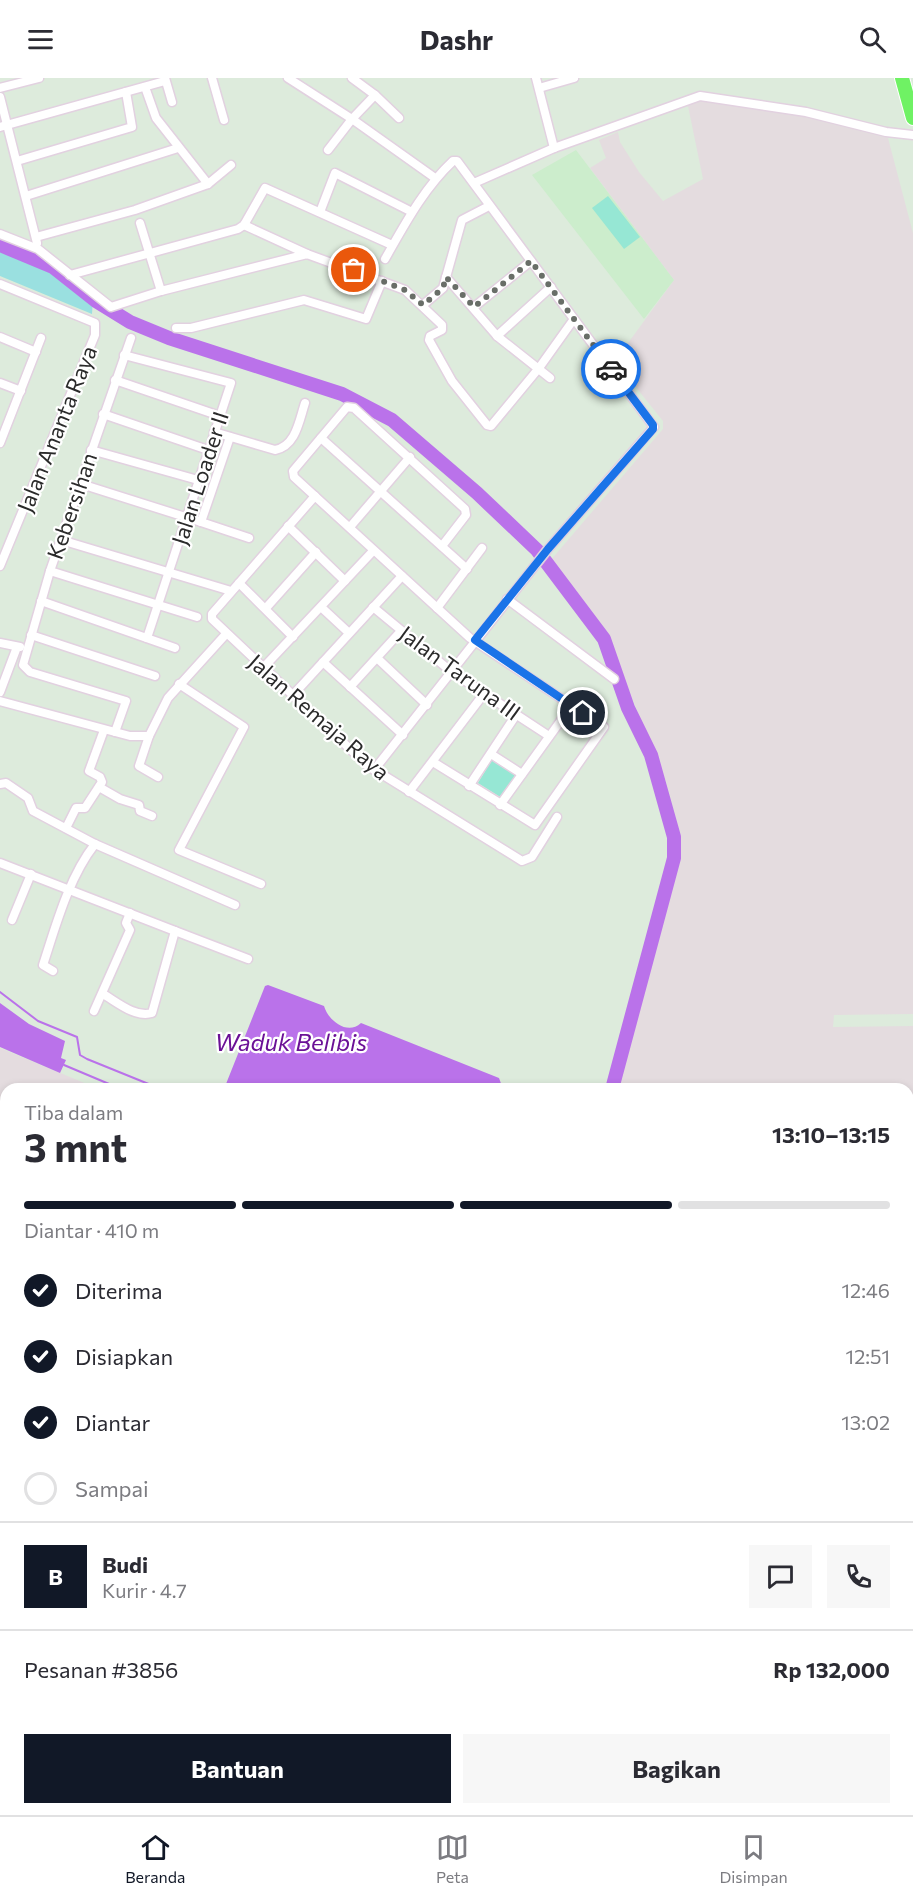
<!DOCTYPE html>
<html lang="id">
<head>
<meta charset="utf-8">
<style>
  body { margin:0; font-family:Commissioner,sans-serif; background:#f7f7f7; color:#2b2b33; height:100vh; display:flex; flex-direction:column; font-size:22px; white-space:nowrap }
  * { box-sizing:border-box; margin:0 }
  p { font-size:20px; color:#7c7c81 }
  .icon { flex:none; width:33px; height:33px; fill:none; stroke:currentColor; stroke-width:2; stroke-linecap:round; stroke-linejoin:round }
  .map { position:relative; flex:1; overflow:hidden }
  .details { position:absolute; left:0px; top:1005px; width:914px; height:732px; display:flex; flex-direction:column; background:#fff; border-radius:18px 18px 0 0; box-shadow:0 3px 9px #0003 }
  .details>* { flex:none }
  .pin { position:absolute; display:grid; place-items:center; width:51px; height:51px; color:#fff; margin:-26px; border:3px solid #fff; border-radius:50%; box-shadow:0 2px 6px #0007 }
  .courier { position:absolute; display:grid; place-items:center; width:60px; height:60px; margin:-30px; border:4px solid #1a73e8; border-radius:50%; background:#fff; color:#222; box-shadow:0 2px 8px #0007 }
  .head em { font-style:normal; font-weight:700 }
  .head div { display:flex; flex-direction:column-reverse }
  .head { display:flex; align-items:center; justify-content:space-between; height:102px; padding:0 24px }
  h1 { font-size:39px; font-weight:700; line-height:45px }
  .bar { display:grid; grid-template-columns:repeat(4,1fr); gap:9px 6px; align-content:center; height:72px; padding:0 24px }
  .bar i { height:8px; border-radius:4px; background:#e1e1e2 }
  .bar .active { background:#111827 }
  .bar p { grid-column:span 4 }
  .line { display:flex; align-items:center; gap:15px; padding:0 24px; border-top:2px solid #e1e1e2 }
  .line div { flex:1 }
  .round { display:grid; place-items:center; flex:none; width:63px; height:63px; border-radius:0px; background:#f7f7f7 }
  ol { padding:0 24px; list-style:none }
  li { display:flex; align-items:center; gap:18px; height:66px }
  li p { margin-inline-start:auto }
  li .icon { padding:6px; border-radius:50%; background:#111827; color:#fff; stroke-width:4 }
  li:last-child { color:#7c7c81 }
  li i { width:33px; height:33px; border:3px solid #e1e1e2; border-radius:50% }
  .primary-button { display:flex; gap:12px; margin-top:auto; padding:12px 24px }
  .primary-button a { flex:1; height:69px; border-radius:0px; background:#111827; color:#fff; font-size:24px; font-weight:700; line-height:69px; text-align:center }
  .primary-button a+a { background:#f7f7f7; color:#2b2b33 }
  header { display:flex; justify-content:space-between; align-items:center; height:78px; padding:0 24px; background:#fff; font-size:27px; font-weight:700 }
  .menu { display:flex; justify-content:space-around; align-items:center; height:84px; border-top:2px solid #e1e1e2; background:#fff; font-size:16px; color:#7c7c81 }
  .menu a { display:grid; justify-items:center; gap:3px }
  .menu .active { color:#111827 }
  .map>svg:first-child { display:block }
  .industrial { fill:#e4dcdf }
  .education { fill:#ccedcc }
  .green { fill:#9ae0e0 }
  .pitch { fill:#96e7d4 }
  .water { fill:#ba72ea }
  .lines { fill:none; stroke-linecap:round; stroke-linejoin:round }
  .stream { stroke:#ba72ea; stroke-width:2 }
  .river { stroke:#ba72ea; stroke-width:14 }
  .minor-casing { stroke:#e2d1e0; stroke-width:11 }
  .trunk-casing { stroke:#fff; stroke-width:16 }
  .minor { stroke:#fff; stroke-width:8 }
  .trunk { stroke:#6ff264; stroke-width:14 }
  .done { stroke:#696e68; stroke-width:6; stroke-dasharray:0 10.8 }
  .route { stroke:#1a73e8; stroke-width:8 }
  .labels { text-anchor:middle; stroke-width:4.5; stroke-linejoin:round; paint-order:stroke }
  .street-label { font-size:22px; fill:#2a2a2a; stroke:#fff }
  .water-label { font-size:24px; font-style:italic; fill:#6b1196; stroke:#fff }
</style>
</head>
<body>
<header><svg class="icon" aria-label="menu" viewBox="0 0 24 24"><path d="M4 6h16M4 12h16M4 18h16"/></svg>Dashr<svg class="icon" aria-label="search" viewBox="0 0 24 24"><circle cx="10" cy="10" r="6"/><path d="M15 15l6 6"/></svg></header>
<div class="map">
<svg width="913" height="1737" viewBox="0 0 913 1737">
  <rect width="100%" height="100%" fill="#ddebdc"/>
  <g class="industrial">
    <polygon points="705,21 782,33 888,60 913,155 913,936 834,937 833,949 913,948 913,1242 910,1253 908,1253 908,1011 616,1011 678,777 677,744 666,703 608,561 550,483 663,351 663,343 615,283 674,202 590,90 606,80 599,62 618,54 620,64 639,94 663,123 703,101 688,28"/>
    <polygon points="0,970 99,1011 6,1011 6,1731 908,1731 908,1281 913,1281 913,1737 0,1737"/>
  </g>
  <polygon class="education" points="576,72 674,202 644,241 532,97"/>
  <polygon class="green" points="0,159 41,176 93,220 92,236 0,198"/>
  <g class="pitch">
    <polygon points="608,118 640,159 624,171 592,130"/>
    <polygon points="493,680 518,696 502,720 478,705"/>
  </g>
  <g class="water">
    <path d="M268 907 324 928C328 942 347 958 361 945L499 1000 503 1011H224L265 908Z"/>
    <polygon points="0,925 29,946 65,963 61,980 66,982 60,995 0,969"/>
  </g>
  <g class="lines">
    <g class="stream">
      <polyline points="0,914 38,943 77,959 80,977 87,981 161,1011"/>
      <polyline points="64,987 121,1011"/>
      <polyline points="908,1257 913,1258"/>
      <polyline points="908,1272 913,1273"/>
    </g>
    <polyline class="river" points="0,167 53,189 96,223 130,244 169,260 342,316 392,342 477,415 537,472 604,561 628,630 651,677 674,759 674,780 612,1011"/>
    <g class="minor-casing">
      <g id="minor">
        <polyline points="165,0 172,24"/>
        <polyline points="212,0 224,42"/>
        <polyline points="288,0 352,41 328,72"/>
        <polyline points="352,0 375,17 399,40"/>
        <polyline points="536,0 554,70"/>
        <polyline points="145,9 156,40 208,106"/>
        <polyline points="0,10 39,0"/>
        <polyline points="539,10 574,0"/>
        <polyline points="375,17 352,41 435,100"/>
        <polyline points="0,19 37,165"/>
        <polyline points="0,49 165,3"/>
        <polyline points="17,83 132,49 126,14"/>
        <polyline points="474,105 554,70 700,18 806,34 886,54 913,57"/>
        <polyline points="26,118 178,70"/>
        <polyline points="320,134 335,95 412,134"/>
        <polyline points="140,145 161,213"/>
        <polyline points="244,147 307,176"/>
        <polyline points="0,156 38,171 111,229 161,213 307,176 405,212 442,247 442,252 430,258 429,262 452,303 487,347 491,348 539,290 574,241"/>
        <polyline points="36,159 135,132 208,106 231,87"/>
        <polyline points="70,197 238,151 244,147 265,110 392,167"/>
        <polyline points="446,199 497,258 550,300"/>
        <polyline points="0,206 95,245 95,257 0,488"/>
        <polyline points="423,227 443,210 462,142 489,128"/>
        <polyline points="474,229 531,183"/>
        <polyline points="176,250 191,250 304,222 366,241 382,203"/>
        <polyline points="497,258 551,209"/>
        <polyline points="0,259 36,274"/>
        <polyline points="124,277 231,305 147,560"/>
        <polyline points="115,302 220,338"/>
        <polyline points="0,305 21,313"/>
        <polyline points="103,336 208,372"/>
        <path d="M214 354 275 372C296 368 299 343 305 325"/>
        <polyline points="230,359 201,444 249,460"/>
        <polyline points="321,360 467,491"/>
        <polyline points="0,365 41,260"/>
        <polyline points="91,372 198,402"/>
        <polyline points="81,406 201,444"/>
        <polyline points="315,418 212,536 212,541 367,687 522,783 532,779 557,739"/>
        <polyline points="288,448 345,503"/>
        <polyline points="350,449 410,379"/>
        <polyline points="61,462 231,513"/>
        <polyline points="50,493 197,539"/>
        <polyline points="239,505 293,559"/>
        <polyline points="507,521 614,601"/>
        <polyline points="41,523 175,570"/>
        <polyline points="321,529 349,555"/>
        <polyline points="373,529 453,595 549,658"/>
        <polyline points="266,530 316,474"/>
        <polyline points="437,530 482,470"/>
        <polyline points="31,557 155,598"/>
        <polyline points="0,565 20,569"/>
        <polyline points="377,580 427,627"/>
        <polyline points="323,584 403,657"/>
        <polyline points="262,591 373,473"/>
        <polyline points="179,606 244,649 179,772 261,806"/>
        <polyline points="350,609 401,553"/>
        <polyline points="0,614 17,569"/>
        <polyline points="292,618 402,498"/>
        <polyline points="0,623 130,658 149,658 168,620 226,556"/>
        <polyline points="115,654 126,623 30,594 23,587 50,493 131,260"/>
        <polyline points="149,658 139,688 158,699"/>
        <polyline points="491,676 522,696"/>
        <polyline points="433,684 535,747 604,649 470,560 294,399 293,393 347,329 354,330 465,431 466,437 442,468"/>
        <path d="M374 692 548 471 654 349 457 83H453C424 110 405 146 385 181"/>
        <polyline points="0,706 6,705 28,720 33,733 95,766 235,827"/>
        <polyline points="469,708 516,637"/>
        <polyline points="99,709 120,721 139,727 140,733 152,738"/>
        <polyline points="409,714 483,617"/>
        <polyline points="500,727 572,627"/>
        <polyline points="66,750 76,730 85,730 102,704 100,699 89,693 104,652"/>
        <path d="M0 785 175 853 152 935C135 940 117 924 103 916"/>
        <polyline points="12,842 31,796"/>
        <polyline points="175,853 248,881"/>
        <path d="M53 893 43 887C56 847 69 799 95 766"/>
        <polyline points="94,933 130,852 126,845 130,835"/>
      </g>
    </g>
    <g class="trunk-casing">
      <polyline id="trunk" points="902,0 913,40"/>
    </g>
    <use href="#minor" class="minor"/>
    <use href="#trunk" class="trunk"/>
  </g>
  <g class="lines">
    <polyline class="done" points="354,192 405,212 423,227 443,210 446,199 474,229 531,183 611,291"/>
    <polyline class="route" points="583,635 475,562 548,471 653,351 653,347 611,291"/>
  </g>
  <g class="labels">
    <g class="street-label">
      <text transform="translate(57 351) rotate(-68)" y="8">Jalan Ananta Raya</text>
      <text transform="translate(200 400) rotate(-72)" y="8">Jalan Loader II</text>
      <text transform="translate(72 428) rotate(-71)" y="8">Kebersihan</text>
      <text transform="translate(460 595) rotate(36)" y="8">Jalan Taruna III</text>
      <text transform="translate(319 639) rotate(41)" y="8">Jalan Remaja Raya</text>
    </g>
    <g class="water-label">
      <text x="291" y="973">Waduk Belibis</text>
    </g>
  </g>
</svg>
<div class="pin" style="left:354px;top:192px;background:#ea580c"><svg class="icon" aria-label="bag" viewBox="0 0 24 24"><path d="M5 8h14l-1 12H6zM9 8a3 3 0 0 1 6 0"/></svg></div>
<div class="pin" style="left:583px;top:635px;background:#1f2937"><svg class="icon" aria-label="home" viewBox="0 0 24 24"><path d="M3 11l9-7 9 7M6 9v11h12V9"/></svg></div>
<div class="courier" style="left:611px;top:291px"><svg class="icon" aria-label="car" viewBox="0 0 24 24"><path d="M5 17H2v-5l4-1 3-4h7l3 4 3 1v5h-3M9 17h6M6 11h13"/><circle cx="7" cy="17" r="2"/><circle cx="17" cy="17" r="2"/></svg></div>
<section class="details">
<div class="head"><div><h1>3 mnt</h1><p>Tiba dalam</p></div><em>13:10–13:15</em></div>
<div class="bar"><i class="active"></i><i class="active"></i><i class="active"></i><i></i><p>Diantar · 410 m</p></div>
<ol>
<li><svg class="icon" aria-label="check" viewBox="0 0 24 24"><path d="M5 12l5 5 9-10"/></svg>Diterima<p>12:46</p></li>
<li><svg class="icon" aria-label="check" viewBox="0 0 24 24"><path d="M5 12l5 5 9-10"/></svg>Disiapkan<p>12:51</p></li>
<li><svg class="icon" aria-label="check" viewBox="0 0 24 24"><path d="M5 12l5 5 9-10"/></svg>Diantar<p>13:02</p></li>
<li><i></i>Sampai</li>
</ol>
<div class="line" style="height:108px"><b class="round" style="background:#111827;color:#fff">B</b><div><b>Budi</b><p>Kurir · 4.7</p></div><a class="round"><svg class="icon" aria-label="chat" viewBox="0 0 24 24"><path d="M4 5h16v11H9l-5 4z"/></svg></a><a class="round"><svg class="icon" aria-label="phone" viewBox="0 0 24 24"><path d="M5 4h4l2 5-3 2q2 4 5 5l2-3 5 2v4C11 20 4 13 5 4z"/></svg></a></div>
<div class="line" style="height:78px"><div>Pesanan #3856</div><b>Rp 132,000</b></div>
<div class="primary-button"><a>Bantuan</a><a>Bagikan</a></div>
</section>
</div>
<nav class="menu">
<a class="active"><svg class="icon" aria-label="home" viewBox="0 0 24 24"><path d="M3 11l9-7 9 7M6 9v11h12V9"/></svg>Beranda</a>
<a><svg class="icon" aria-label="map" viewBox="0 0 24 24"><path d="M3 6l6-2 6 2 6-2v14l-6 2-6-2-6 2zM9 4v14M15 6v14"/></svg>Peta</a>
<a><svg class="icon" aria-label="saved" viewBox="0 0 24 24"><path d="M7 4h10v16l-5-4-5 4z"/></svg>Disimpan</a>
</nav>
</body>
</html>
